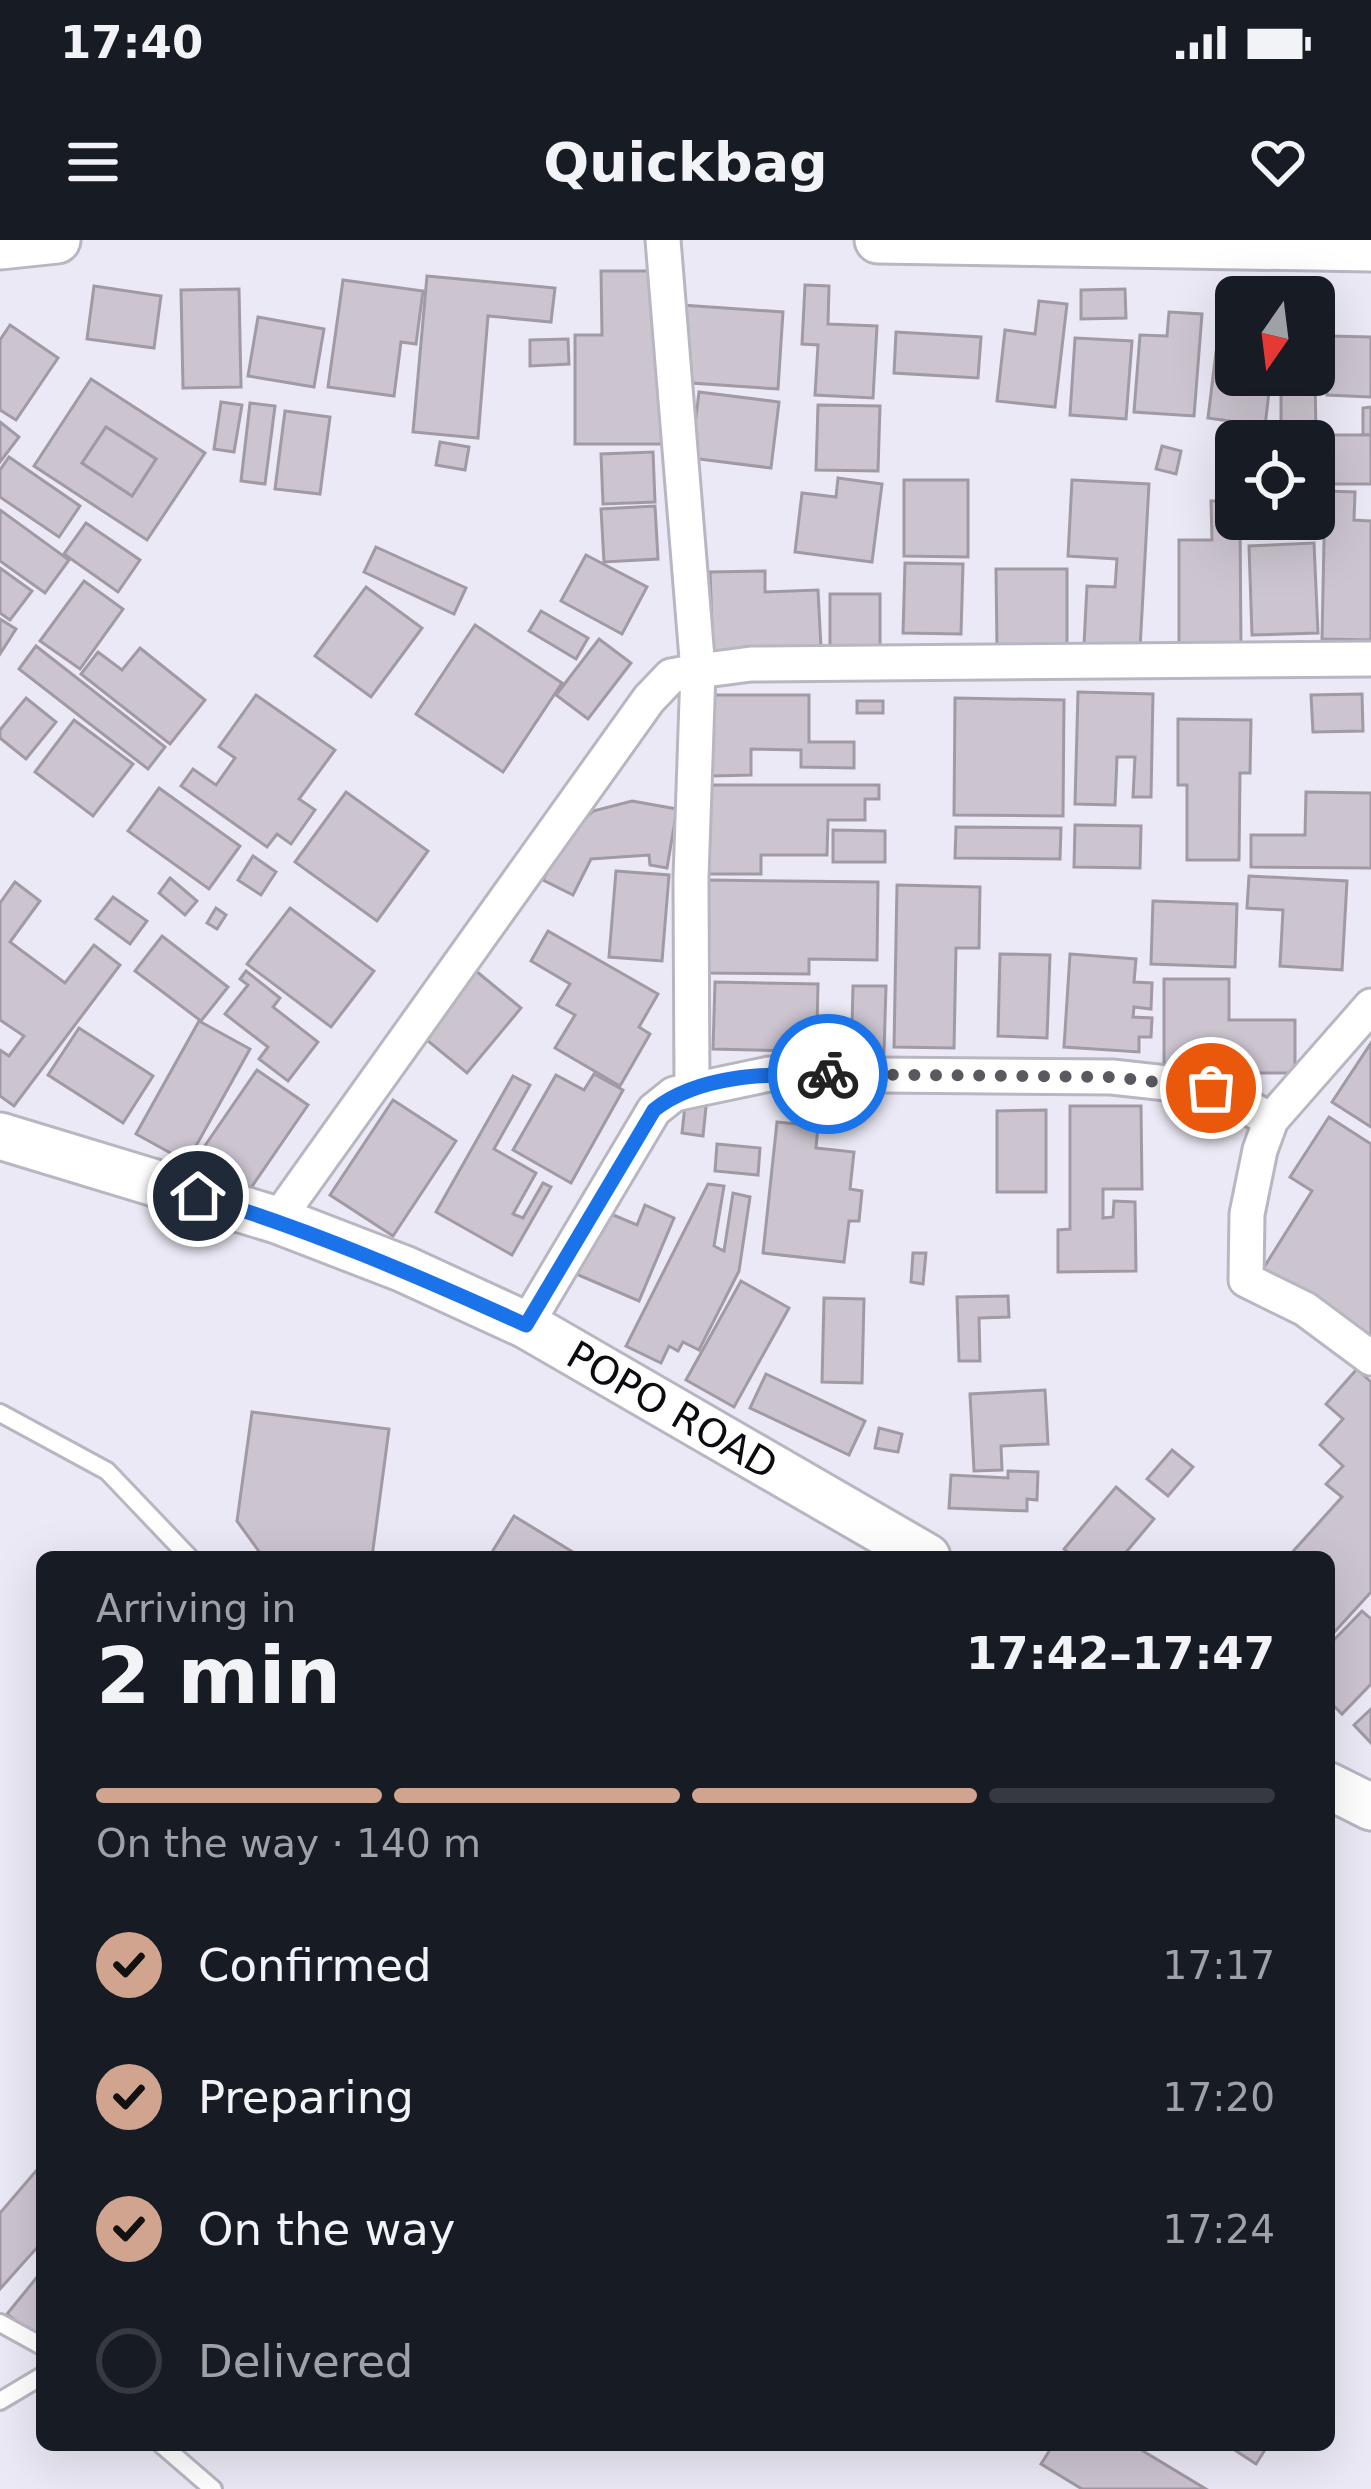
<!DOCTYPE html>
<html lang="en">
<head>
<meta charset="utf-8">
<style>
  body { margin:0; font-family:"DejaVu Sans",sans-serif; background:#242831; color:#f1f3f6; height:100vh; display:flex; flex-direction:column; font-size:45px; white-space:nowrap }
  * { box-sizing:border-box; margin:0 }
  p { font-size:39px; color:#9ea1a6 }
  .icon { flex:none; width:66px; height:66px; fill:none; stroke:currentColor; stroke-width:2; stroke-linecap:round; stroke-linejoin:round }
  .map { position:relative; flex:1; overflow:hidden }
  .sheet { position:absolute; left:36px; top:1311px; width:1299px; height:900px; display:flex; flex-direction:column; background:#171b24; border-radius:18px; box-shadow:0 12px 48px #0002 }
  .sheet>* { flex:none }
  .needle { width:78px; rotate:194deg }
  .fabs { position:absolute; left:1215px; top:36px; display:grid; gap:24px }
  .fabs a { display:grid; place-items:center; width:120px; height:120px; border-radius:18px; background:#171b24; box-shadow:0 12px 48px #0002; font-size:60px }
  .pin { position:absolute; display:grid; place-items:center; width:102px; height:102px; color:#fff; margin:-51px; border:6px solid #fff; border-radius:50%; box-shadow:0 3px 12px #0007 }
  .courier { position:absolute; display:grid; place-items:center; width:120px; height:120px; margin:-60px; border:9px solid #1a73e8; border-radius:50%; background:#fff; color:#222; box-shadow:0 3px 15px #0007 }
  .head em { font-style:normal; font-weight:700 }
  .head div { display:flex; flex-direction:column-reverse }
  .head { display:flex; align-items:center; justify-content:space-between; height:204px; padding:0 60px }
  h1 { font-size:78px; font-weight:700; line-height:90px }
  .bar { display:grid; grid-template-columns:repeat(4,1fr); gap:18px 12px; align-content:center; height:144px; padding:0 60px }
  .bar i { height:15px; border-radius:9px; background:#363941 }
  .bar .on { background:#d0a48f }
  .bar p { grid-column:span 4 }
  ol { padding:0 60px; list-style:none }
  li { display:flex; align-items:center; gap:36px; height:132px }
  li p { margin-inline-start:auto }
  li .icon { padding:12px; border-radius:50%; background:#d0a48f; color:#111; stroke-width:4 }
  li:last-child { color:#9ea1a6 }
  li i { width:66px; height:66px; border:6px solid #363941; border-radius:50% }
  .status { display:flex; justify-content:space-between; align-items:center; height:84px; padding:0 60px; background:#171b24; direction:ltr }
  .status svg { height:33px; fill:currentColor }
  header { display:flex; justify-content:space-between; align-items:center; height:156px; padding:0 60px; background:#171b24; font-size:54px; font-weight:700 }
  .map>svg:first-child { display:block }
  .building { fill:#ccc5d0; stroke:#a19aa4; stroke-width:3; fill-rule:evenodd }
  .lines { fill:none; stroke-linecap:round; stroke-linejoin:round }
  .service-casing { stroke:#b8b6c1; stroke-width:22 }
  .minor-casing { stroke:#b8b6c1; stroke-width:39 }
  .secondary-casing { stroke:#b8b6c1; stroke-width:51 }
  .service { stroke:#fff; stroke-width:16 }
  .minor { stroke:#fff; stroke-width:33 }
  .secondary { stroke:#fff; stroke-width:45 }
  .done { stroke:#5a5960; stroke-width:12; stroke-dasharray:0 21.6 }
  .route { stroke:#1a73e8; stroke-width:15 }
  .labels { text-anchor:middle; stroke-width:9; stroke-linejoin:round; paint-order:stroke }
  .street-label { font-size:39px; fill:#0c0b0f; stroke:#ebe9f5 }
</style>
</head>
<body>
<div class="status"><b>17:40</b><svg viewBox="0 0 49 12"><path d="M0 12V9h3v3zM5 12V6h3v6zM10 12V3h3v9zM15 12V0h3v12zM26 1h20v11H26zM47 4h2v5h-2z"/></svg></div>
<header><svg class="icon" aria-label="menu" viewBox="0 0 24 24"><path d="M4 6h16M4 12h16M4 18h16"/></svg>Quickbag<svg class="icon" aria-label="heart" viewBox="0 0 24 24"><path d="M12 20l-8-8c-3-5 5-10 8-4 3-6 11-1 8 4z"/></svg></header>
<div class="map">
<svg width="1371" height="2249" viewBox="0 0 1371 2249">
  <rect width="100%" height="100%" fill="#ebe9f5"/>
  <g class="building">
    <polygon points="601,31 663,31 663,204 575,204 575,95 602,95"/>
    <polygon points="427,36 555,48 551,82 488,76 478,198 413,192"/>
    <polygon points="343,40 423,51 416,104 401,102 394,156 328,147"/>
    <polygon points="805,45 829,46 828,84 877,86 873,158 815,155 818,105 802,104"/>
    <polygon points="94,46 161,56 154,108 87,99"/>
    <polygon points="239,49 241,147 183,148 181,50"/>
    <polygon points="1125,49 1126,78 1081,79 1081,50"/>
    <polygon points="1039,61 1067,64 1055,167 997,161 1005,90 1035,94"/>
    <polygon points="682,65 783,72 778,149 677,142"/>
    <polygon points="1169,72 1202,74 1194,176 1134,172 1140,95 1167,96"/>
    <polygon points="258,77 324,89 314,147 248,136"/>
    <polygon points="1230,79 1236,79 1236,107 1228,107"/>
    <polygon points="10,85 58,118 16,180 0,170 0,100"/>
    <polygon points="896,92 981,97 978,138 894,133"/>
    <polygon points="1314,93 1316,190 1281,190 1281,135 1314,135"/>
    <polygon points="1330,96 1371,97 1371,157 1327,155"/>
    <polygon points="1075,98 1132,101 1126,179 1070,175"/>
    <polygon points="568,99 569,124 530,126 530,100"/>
    <polygon points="1216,112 1236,115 1236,135 1271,135 1265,186 1208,178"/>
    <path d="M91 139 205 213 147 300 34 226ZM106 187 156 219 132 256 82 223Z"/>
    <polygon points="699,152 779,162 771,228 691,218"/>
    <polygon points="221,162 242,165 234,212 214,209"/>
    <polygon points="250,163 275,166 265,244 241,241"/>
    <polygon points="818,165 880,166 878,231 816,230"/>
    <polygon points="1371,167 1371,195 1363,195 1363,168"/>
    <polygon points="285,171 330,177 320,254 275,249"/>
    <polygon points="0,182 19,197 0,222"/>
    <polygon points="106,187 156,219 132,256 82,223"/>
    <rect x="1328" y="195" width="43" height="49"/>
    <polygon points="440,202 469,207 465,230 436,225"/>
    <polygon points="1162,206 1181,211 1176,234 1156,229"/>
    <polygon points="653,212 655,262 603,264 601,214"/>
    <polygon points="9,217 80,266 59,297 0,257 0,230"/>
    <polygon points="838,238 882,244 872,322 795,312 802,253 836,257"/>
    <polygon points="904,240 968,240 968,317 904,316"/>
    <polygon points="1072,240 1149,244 1140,409 1084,405 1087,346 1115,347 1117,319 1068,316"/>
    <polygon points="1325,251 1355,252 1354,280 1371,281 1371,400 1322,399"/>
    <polygon points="1211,261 1236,261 1236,279 1240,279 1241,410 1179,410 1179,300 1212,300"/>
    <polygon points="655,266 658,319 604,322 601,269"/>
    <polygon points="0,270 69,320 45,353 0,321"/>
    <polygon points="1248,279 1307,279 1307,291 1248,288"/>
    <polygon points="86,283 140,320 118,352 64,314"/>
    <polygon points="1314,303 1318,393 1252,395 1249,306"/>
    <polygon points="376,307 466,348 454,374 364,332"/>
    <polygon points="586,315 647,347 622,394 561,361"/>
    <polygon points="905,323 963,324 961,394 903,393"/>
    <polygon points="0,328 32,351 10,380 0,373"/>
    <polygon points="996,329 1067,329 1067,408 997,409"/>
    <polygon points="765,331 765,352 818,350 821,408 713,412 710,332"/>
    <polygon points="84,341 123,369 80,429 40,401"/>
    <polygon points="366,347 422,388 371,457 315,416"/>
    <rect x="830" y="354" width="50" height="55"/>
    <polygon points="541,371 588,398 576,419 529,391"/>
    <polygon points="0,379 16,389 0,414"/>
    <polygon points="475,385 562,443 503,532 416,474"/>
    <polygon points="599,399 631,423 588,479 556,455"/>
    <polygon points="36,406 165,507 148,529 19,429"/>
    <polygon points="140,408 205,460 170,504 81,434 98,412 122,430"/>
    <polygon points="1078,452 1153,454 1151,557 1133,557 1135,517 1117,517 1115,565 1075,564"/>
    <polygon points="1362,454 1363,491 1313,492 1311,455"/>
    <polygon points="256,455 335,510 299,559 315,570 291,604 277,594 267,607 181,546 193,529 216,545 235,518 219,507"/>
    <polygon points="713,455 809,455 809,502 854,502 854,528 801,527 801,510 751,509 751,535 712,536"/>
    <polygon points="26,458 56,482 26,519 0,498 0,490"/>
    <polygon points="955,458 1064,460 1063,576 954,575"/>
    <rect x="857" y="461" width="26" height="12"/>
    <polygon points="1178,479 1251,480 1250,533 1240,533 1239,620 1187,620 1187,545 1178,545"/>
    <polygon points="74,480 133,524 93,576 35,532"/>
    <polygon points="708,545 879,545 879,559 865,559 865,580 828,580 827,615 761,615 761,634 708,634"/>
    <polygon points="159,548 240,606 209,649 128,591"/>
    <polygon points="346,552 428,611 377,681 295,622"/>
    <polygon points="1306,552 1371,553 1371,628 1251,627 1251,595 1305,595"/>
    <polygon points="632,561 677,569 667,628 650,625 649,615 591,619 573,655 543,640 563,600 593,571"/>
    <polygon points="1075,585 1141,586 1140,628 1074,627"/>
    <polygon points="956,587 1061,588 1060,619 955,618"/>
    <polygon points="833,590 885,591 885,622 833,622"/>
    <polygon points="253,616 276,632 261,655 238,640"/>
    <polygon points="616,631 669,635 662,721 609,717"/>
    <polygon points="1249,636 1347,641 1342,730 1280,726 1283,670 1247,668"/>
    <polygon points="170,638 197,661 185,675 159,653"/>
    <polygon points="707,640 878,642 877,720 809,719 809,734 706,733"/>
    <polygon points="15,642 40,661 10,702 65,743 94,705 120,725 14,866 0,856 0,810 9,816 24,796 0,780 0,663"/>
    <polygon points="897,645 980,647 979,708 956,708 954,808 894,807"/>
    <polygon points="113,657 147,681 130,704 96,679"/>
    <polygon points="1153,661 1237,664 1235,727 1151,724"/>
    <polygon points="216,668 226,675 217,689 207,683"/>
    <polygon points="290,668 374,731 331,787 247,724"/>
    <polygon points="548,691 658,754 639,787 650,794 620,846 555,808 575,775 557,765 570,744 531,721"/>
    <polygon points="162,696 228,747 201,781 135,731"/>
    <polygon points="1000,714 1050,715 1047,798 998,796"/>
    <polygon points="1070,714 1136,719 1134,742 1152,743 1151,769 1134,767 1133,777 1152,778 1151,797 1139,797 1139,812 1064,807"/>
    <polygon points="246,731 280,758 273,767 318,802 288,841 259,819 268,807 225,774 248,745 240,739"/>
    <polygon points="476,731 521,768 467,833 422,796"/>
    <polygon points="1164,739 1229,739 1229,780 1295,780 1295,833 1230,833 1231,806 1220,806 1220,827 1164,827"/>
    <polygon points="715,742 818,744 817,787 852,788 853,746 886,746 884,813 713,809"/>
    <polygon points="199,781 250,809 187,922 136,894"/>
    <polygon points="79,788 153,836 123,883 48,835"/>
    <polygon points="1371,803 1371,887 1332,862"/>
    <polygon points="257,830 308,865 244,958 193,923"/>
    <polygon points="594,834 623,850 571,943 513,910 556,835 584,850"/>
    <polygon points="513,836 530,845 494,909 536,933 513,974 523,978 543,943 551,947 512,1015 436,972"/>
    <polygon points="686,856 707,857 703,896 682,893"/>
    <polygon points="393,860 456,901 393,996 330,955"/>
    <polygon points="1070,866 1141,866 1142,949 1103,949 1103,978 1113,977 1114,961 1135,962 1136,1031 1058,1032 1058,990 1070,989"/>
    <polygon points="1046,870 1046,952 997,952 997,871"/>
    <polygon points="1329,877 1371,904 1371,1102 1261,1032 1312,951 1290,937"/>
    <polygon points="777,882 818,886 816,908 854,912 850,949 862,951 859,981 849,981 844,1022 763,1013"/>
    <polygon points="717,904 760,908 758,935 715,931"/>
    <polygon points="708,944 724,946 714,1006 724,1011 733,953 750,957 739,1031 699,1110 683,1102 678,1111 669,1106 661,1123 626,1106"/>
    <polygon points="645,965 674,978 639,1061 576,1034 604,971 637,985"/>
    <polygon points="913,1013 926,1013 923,1044 911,1042"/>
    <polygon points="741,1041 789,1068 734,1167 686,1140"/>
    <polygon points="1008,1056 1009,1077 979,1078 980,1121 959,1121 957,1057"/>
    <polygon points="824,1058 864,1059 862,1143 822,1142"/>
    <polygon points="1357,1129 1371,1142 1371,1352 1329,1398 1329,1317 1288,1317 1342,1257 1326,1244 1343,1226 1320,1205 1343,1179 1326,1164"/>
    <polygon points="766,1134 865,1181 849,1215 750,1168"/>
    <polygon points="1045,1150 1048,1204 1001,1206 1002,1230 974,1231 970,1154"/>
    <polygon points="252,1172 389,1189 372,1317 263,1317 237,1281"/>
    <polygon points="879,1188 902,1194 898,1212 875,1208"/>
    <polygon points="1172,1210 1193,1227 1168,1256 1147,1239"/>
    <polygon points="1008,1231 1038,1232 1037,1260 1027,1259 1027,1271 949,1268 951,1235 1008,1238"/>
    <polygon points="1116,1247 1154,1279 1122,1317 1074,1317 1064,1309"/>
    <polygon points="514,1276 581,1317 489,1317"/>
    <polygon points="1362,1371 1371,1379 1371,1444 1342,1474 1329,1461 1329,1405"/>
    <polygon points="1371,1469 1371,1503 1354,1485"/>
    <polygon points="42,1924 42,2002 0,2049 0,1973"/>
    <polygon points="42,2031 42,2087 35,2096 7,2074"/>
    <polygon points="1053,2205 1133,2205 1206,2249 1082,2249 1041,2224"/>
    <polygon points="1227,2205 1268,2205 1256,2224"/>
  </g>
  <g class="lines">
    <g class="service-casing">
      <g id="service">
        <polyline points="0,1173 107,1231 189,1317"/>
        <polyline points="0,2083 42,2106"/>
        <polyline points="0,2161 42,2136"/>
        <polyline points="162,2205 213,2249"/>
      </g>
    </g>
    <g class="minor-casing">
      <g id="minor">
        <polyline points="1371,766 1271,880 1260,910 1247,974 1246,1040 1305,1069 1371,1118"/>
        <polyline points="692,849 691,638 698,431 751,424 1371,419"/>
        <polyline points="277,980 649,459 671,436 698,431 663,0"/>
        <polyline points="526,1085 654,870 674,854 769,834 1112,837 1212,848 1271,880"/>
      </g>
    </g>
    <g class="secondary-casing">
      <g id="secondary">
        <polyline points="878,0 1371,8"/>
        <polyline points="0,6 57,0"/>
        <path id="s1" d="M0 896 277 980 404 1029 526 1085 927 1317"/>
        <polyline points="1329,1546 1371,1567"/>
      </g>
    </g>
    <use href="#service" class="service"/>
    <use href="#minor" class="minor"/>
    <use href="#secondary" class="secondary"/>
  </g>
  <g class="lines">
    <polyline class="done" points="828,834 1112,837 1211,848"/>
    <path class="route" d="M198 956C311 990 418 1036 526 1085L654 870C700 833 772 834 828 834"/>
  </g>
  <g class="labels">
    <g class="street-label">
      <text dy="14" stroke="none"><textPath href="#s1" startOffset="729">POPO ROAD</textPath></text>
    </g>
  </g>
</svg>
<div class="fabs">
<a><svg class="needle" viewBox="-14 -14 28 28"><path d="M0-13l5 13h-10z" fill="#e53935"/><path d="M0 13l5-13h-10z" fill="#9ea1a6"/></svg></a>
<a><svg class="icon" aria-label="locate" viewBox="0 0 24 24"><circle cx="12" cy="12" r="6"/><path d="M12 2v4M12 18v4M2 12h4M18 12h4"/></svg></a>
</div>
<div class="pin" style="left:1211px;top:848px;background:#ea580c"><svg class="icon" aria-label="bag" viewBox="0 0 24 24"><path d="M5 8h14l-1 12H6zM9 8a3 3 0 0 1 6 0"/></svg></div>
<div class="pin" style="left:198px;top:956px;background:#1f2937"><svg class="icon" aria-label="home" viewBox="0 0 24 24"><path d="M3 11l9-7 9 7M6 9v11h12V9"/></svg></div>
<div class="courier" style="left:828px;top:834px"><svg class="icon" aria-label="bike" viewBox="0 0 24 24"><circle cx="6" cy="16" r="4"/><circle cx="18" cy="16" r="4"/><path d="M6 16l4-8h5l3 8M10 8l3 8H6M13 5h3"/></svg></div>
<section class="sheet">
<div class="head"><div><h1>2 min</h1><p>Arriving in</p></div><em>17:42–17:47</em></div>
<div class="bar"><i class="on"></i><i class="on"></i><i class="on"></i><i></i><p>On the way · 140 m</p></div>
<ol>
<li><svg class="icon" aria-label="check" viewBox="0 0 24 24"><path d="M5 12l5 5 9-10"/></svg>Confirmed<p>17:17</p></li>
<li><svg class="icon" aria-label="check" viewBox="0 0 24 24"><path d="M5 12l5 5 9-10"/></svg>Preparing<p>17:20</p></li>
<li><svg class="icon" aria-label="check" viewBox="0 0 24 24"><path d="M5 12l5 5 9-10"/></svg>On the way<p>17:24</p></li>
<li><i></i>Delivered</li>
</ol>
</section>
</div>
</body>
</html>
